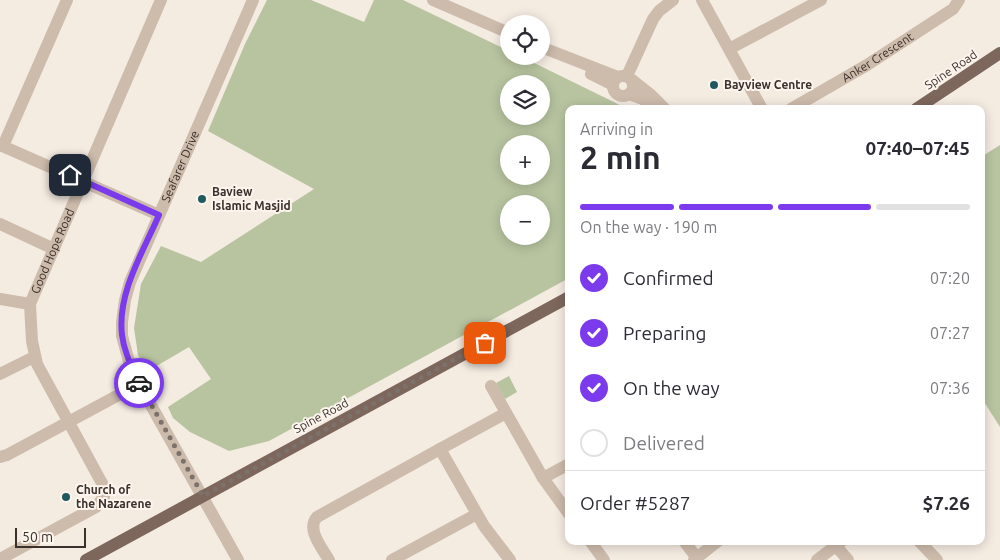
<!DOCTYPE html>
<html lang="en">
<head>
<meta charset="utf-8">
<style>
  body { margin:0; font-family:Ubuntu,sans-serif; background:#f7f7f7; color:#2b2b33; height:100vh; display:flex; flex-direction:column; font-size:19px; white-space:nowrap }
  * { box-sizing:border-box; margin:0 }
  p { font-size:16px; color:#7c7c81 }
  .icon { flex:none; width:28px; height:28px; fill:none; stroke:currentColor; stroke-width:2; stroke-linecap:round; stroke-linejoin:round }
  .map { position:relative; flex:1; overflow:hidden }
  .details { position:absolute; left:565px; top:105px; width:420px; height:440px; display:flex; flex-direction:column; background:#fff; border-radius:10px; box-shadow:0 2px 12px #0003 }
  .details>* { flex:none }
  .controls { position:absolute; left:500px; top:15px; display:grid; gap:10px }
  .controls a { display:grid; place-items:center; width:50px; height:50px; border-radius:50%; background:#fff; box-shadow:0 2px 12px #0003; font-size:25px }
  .scale { position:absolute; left:15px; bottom:12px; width:71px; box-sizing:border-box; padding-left:5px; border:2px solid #3b302b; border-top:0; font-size:14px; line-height:18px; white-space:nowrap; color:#3b302b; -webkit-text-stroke:4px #fbf5ee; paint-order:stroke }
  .pin { position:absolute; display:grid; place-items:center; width:42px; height:42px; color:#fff; margin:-21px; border-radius:10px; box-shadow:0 2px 8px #0006 }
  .courier { position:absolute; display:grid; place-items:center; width:50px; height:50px; margin:-25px; border:4px solid #7c3aed; border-radius:50%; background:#fff; color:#222; box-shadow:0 1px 6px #0007 }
  .head em { font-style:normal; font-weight:700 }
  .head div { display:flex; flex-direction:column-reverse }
  .head { display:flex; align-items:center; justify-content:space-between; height:85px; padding:0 15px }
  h1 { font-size:32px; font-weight:700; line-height:38px }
  .bar { display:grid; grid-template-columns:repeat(4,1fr); gap:8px 5px; align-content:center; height:60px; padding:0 15px }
  .bar i { height:6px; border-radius:4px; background:#e1e1e2 }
  .bar .current { background:#7c3aed }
  .bar p { grid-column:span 4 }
  .line { display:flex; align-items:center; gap:12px; padding:0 15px; border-top:1px solid #e1e1e2 }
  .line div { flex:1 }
  ol { padding:0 15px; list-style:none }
  li { display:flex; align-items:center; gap:15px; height:55px }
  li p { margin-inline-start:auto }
  li .icon { padding:5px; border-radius:50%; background:#7c3aed; color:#fff; stroke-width:4 }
  li:last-child { color:#7c7c81 }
  li i { width:28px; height:28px; border:2px solid #e1e1e2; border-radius:50% }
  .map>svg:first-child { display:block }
  .green { fill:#b8c4a0; fill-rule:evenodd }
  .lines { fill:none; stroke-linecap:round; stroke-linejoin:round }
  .minor { stroke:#cdbbac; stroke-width:12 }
  .major { stroke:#7d675c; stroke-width:12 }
  .done { stroke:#7c716b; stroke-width:5; stroke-dasharray:0 9 }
  .route { stroke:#7c3aed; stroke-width:6 }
  .poi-dot { fill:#1f5a5e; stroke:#fbf5ee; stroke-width:2 }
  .labels { text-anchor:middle; stroke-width:4; stroke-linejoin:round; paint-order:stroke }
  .street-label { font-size:12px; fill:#3b302b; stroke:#fbf5ee }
  .poi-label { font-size:12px; font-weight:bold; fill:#3b302b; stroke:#fbf5ee; text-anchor:start }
</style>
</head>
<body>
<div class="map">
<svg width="1000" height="560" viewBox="0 0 1000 560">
  <rect width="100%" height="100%" fill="#f4ebe1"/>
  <g class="green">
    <path d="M267 0H311L364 22 374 0H403L509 51V56H520L628 109H569V278L269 441 229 451 190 432 173 418 168 407 211 379 189 347 148 371 138 355 134 328 141 284 161 246 201 262 314 189 208 131 245 44ZM509 84H541V116H509ZM509 144H541V176H509ZM509 204H541V236H509Z"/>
    <polygon points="1000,145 1000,427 981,397 981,157"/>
    <polygon points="509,376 517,392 505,399 496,383"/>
  </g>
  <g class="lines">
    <g class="minor">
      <polyline points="433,0 509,33"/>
      <polyline points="702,0 762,109"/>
      <polyline points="541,47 618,77"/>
      <polyline points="729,49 821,0"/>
      <polyline points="591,74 613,85"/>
      <circle cx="623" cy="86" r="10"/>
      <polyline points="627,76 653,19 659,11 673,0"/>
      <polyline points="632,80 651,95 665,109"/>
      <polyline points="629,94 643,99 653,109"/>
      <path id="s1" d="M791 109 867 65 930 24 953 9 959 0"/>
      <polyline points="0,145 159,215"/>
      <polyline points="3,146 67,0"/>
      <polyline points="0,224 54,249"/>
      <polyline points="0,299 30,304"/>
      <polyline points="0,374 34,357"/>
      <polyline points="491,386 543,478 569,514"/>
      <polyline points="440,449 506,413"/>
      <polyline points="0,457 7,455 139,384"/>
      <polyline points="543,478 569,464"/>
      <polyline points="590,541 604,560"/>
      <polyline points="684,541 697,558"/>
      <polyline points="919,541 937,560"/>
      <polyline points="836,546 848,560"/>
      <path id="s2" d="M0 559 96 507 104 497 103 485 37 364 32 341 30 304 161 0"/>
      <path id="s3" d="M238 560 139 384 130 365 122 336V322L125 300 130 282 253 0"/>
      <path d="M329 560C322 548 306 529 317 517L440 449 484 526 510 560"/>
      <polyline points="392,560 477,514"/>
      <polyline points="694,560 718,541"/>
      <polyline points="817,560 842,541"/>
    </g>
    <g class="major">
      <polyline points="916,109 1000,53"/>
      <polyline points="86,560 569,297"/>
    </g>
  </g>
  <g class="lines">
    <polyline class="done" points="139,383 203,496 485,343"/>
    <path class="route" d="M70 175 159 215C143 252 117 293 122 335 124 352 132 367 139 383"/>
  </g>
  <g class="poi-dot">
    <circle cx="714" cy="85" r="5"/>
    <circle cx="202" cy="199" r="5"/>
    <circle cx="66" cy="497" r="5"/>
  </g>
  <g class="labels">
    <g class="street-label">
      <text dy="4" stroke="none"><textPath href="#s1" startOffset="101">Anker Crescent</textPath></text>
      <text transform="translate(951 70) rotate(-34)" y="4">Spine Road</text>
      <text dy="4" stroke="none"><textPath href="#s3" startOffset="434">Seafarer Drive</textPath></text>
      <text dy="4" stroke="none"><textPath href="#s2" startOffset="390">Good Hope Road</textPath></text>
      <text transform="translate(321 416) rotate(-28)" y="4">Spine Road</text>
    </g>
    <g class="poi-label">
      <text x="724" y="89">Bayview Centre</text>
      <text x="212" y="196">Baview<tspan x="212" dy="14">Islamic Masjid</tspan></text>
      <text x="76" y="494">Church of<tspan x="76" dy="14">the Nazarene</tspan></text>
    </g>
  </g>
</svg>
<div class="controls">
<a><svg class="icon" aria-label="locate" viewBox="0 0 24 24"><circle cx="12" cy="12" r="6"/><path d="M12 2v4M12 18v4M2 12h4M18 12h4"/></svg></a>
<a><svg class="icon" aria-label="layers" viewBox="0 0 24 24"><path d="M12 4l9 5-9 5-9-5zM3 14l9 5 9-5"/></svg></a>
<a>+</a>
<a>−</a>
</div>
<div class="scale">50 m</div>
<div class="pin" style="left:485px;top:343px;background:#ea580c"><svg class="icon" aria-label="bag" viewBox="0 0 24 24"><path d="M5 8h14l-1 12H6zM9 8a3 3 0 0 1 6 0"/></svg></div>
<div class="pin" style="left:70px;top:175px;background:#1f2937"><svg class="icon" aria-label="home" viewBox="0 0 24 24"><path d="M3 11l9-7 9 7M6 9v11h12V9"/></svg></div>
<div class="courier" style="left:139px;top:383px"><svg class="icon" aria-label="car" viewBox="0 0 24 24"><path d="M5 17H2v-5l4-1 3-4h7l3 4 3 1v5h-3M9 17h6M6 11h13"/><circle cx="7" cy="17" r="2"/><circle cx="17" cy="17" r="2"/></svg></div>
<section class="details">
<div class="head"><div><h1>2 min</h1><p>Arriving in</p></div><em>07:40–07:45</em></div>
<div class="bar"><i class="current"></i><i class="current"></i><i class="current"></i><i></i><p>On the way · 190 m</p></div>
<ol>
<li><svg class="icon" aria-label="check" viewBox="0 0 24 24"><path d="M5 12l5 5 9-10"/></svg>Confirmed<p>07:20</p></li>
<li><svg class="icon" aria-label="check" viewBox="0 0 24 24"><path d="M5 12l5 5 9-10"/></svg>Preparing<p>07:27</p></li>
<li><svg class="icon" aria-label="check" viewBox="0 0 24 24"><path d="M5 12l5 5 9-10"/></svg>On the way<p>07:36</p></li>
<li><i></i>Delivered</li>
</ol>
<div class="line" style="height:65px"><div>Order #5287</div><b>$7.26</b></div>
</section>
</div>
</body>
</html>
